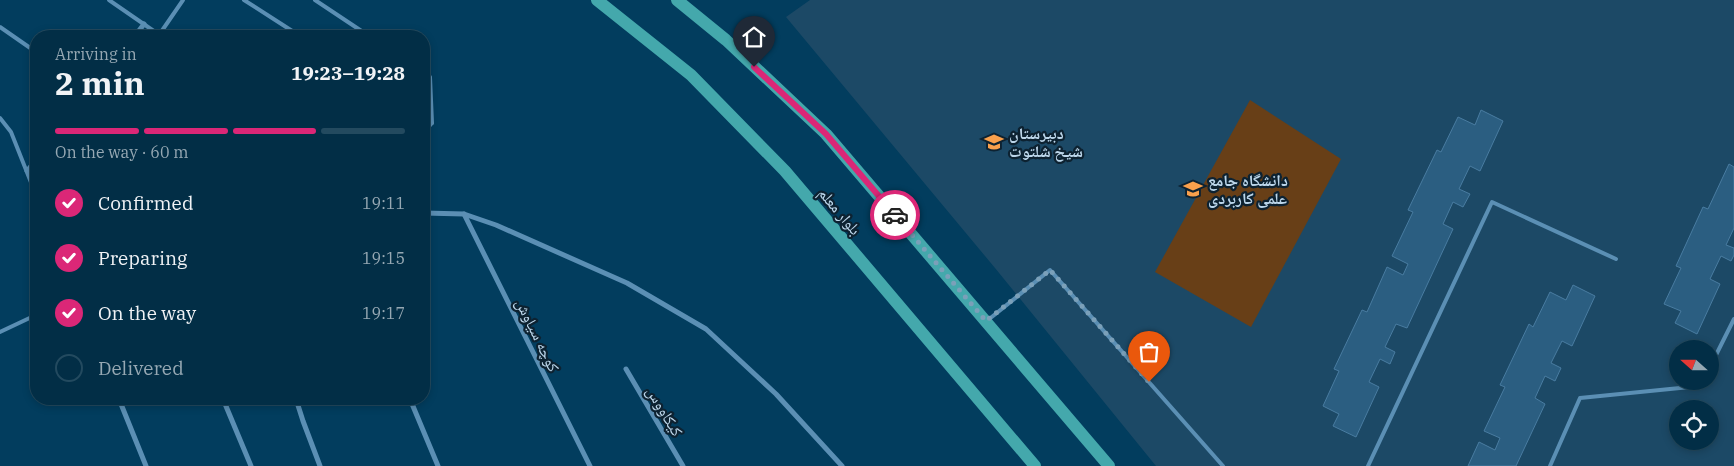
<!DOCTYPE html>
<html lang="en">
<head>
<meta charset="utf-8">
<style>
  body { margin:0; font-family:"IBM Plex Serif","Noto Naskh Arabic",serif; background:#103a51; color:#f1f3f6; height:100vh; display:flex; flex-direction:column; font-size:19px; white-space:nowrap }
  * { box-sizing:border-box; margin:0 }
  p { font-size:16px; color:#96a8b3 }
  .icon { flex:none; width:28px; height:28px; fill:none; stroke:currentColor; stroke-width:2; stroke-linecap:round; stroke-linejoin:round }
  .map { position:relative; flex:1; overflow:hidden }
  .details { position:absolute; left:30px; top:30px; width:400px; height:375px; display:flex; flex-direction:column; background:#022e46; border-radius:20px; box-shadow:0 2px 8px #0003,0 0 0 1px #234a5f }
  .details>* { flex:none }
  .needle { width:32px; rotate:291deg }
  .tools { position:absolute; left:1669px; top:340px; display:grid; gap:10px }
  .tools a { display:grid; place-items:center; width:50px; height:50px; border-radius:50%; background:#022e46; box-shadow:0 2px 8px #0003,0 0 0 1px #234a5f; font-size:25px }
  .pin { position:absolute; display:grid; place-items:center; width:42px; height:42px; color:#fff; margin:-51px -21px; border-radius:50% 50% 50% 0; rotate:-45deg; box-shadow:0 0 5px #0007 }
  .pin .icon { rotate:45deg }
  .courier { position:absolute; display:grid; place-items:center; width:50px; height:50px; margin:-25px; border:4px solid #db2777; border-radius:50%; background:#fff; color:#222; box-shadow:0 1px 6px #0007 }
  .overview em { font-style:normal; font-weight:700 }
  .overview div { display:flex; flex-direction:column-reverse }
  .overview { display:flex; align-items:center; justify-content:space-between; height:85px; padding:0 25px }
  h1 { font-size:32px; font-weight:700; line-height:38px }
  .bar { display:grid; grid-template-columns:repeat(4,1fr); gap:8px 5px; align-content:center; height:60px; padding:0 25px }
  .bar i { height:6px; border-radius:4px; background:#234a5f }
  .bar .current { background:#db2777 }
  .bar p { grid-column:span 4 }
  ol { padding:0 25px; list-style:none }
  li { display:flex; align-items:center; gap:15px; height:55px }
  li p { margin-inline-start:auto }
  li .icon { padding:5px; border-radius:50%; background:#db2777; color:#fff; stroke-width:4 }
  li:last-child { color:#96a8b3 }
  li i { width:28px; height:28px; border:2px solid #234a5f; border-radius:50% }
  .map>svg:first-child { display:block }
  .built { fill:#1c4966; fill-rule:evenodd }
  .green { fill:#683f17 }
  .building { fill:#2b5e81; stroke:#497ca1 }
  .lines { fill:none; stroke-linecap:round; stroke-linejoin:round }
  .lane { stroke:#5b8fb4; stroke-width:4 }
  .street { stroke:#5b8fb4; stroke-width:5 }
  .primary { stroke:#44a8ac; stroke-width:12 }
  .done { stroke:#7ba0b9; stroke-width:5; stroke-dasharray:0 9 }
  .route { stroke:#db2777; stroke-width:6 }
  .labels { text-anchor:middle; stroke-width:4.5; stroke-linejoin:round; paint-order:stroke }
  .poi-label { font-size:16px; font-weight:bold; fill:#bcd6ea; stroke:#0d2231; text-anchor:start }
  .street-label { font-size:16px; fill:#bcd6ea; stroke:#0d2231 }
</style>
</head>
<body>
<div class="map">
<svg width="1734" height="466" viewBox="0 0 1734 466">
  <rect width="100%" height="100%" fill="#023d5e"/>
  <path class="built" d="M810 0H1734V466H1156L995 268 786 17ZM1678 349H1710V381H1678ZM1678 409H1710V441H1678Z"/>
  <polygon class="green" points="1250,100 1341,159 1251,327 1155,272"/>
  <g class="building">
    <polygon points="1481,110 1503,121 1480,171 1470,166 1459,189 1470,194 1463,207 1453,202 1443,224 1453,229 1407,328 1396,324 1385,347 1395,352 1390,364 1380,359 1369,382 1379,387 1356,437 1333,426 1339,414 1323,406 1339,371 1334,369 1362,310 1367,312 1387,267 1403,275 1408,264 1392,256 1413,212 1408,210 1437,150 1441,152 1458,117 1475,125"/>
    <polygon points="1729,164 1734,167 1734,228 1726,245 1734,248 1734,255 1731,261 1721,256 1710,279 1720,284 1697,334 1675,323 1681,311 1664,304 1681,268 1676,266 1703,207 1708,209"/>
    <polygon points="1573,285 1595,296 1572,346 1562,341 1551,363 1561,368 1555,381 1545,376 1535,398 1545,404 1516,466 1468,466 1479,442 1495,450 1500,438 1484,431 1505,387 1500,385 1529,324 1533,327 1550,292 1566,300"/>
  </g>
  <g class="lines">
    <g class="lane">
      <polyline points="109,0 161,36"/>
      <polyline points="244,0 300,36"/>
      <polyline points="315,0 369,36"/>
      <polyline points="0,27 36,52"/>
      <polyline points="159,35 183,0"/>
      <polyline points="424,73 430,77 432,123 424,132"/>
      <polyline points="424,117 432,123"/>
      <polyline points="0,118 11,132 36,195"/>
      <polyline points="988,320 1050,270 1223,466"/>
      <polyline points="0,332 36,315"/>
      <polyline points="1710,367 1734,319"/>
      <polyline points="1368,466 1492,202 1616,259"/>
      <polyline points="1550,466 1580,398 1700,386 1703,381"/>
    </g>
    <g class="street">
      <polyline points="135,36 144,24"/>
      <polyline points="27,171 36,160"/>
      <polyline points="424,213 464,214 496,225 627,283 706,329 776,394 842,466"/>
      <polyline points="464,214 590,466"/>
      <polyline points="626,369 683,466"/>
      <polyline points="119,399 146,466"/>
      <polyline points="223,399 251,466"/>
      <polyline points="296,399 303,421 320,466"/>
      <polyline points="410,399 438,466"/>
    </g>
    <g class="primary">
      <polyline points="597,0 691,75 785,171 1035,466"/>
      <polyline points="677,0 726,40 826,134 1109,466"/>
    </g>
  </g>
  <g class="lines">
    <polyline class="done" points="895,215 986,321 1050,270 1149,382"/>
    <polyline class="route" points="754,67 826,134 895,215"/>
  </g>
  <defs>
    <g id="school-bare" transform="scale(1.5)"><path d="M0-5L7-2L0 1L-7-2ZM-4 1L0 2.5L4 1V4Q0 6-4 4Z" fill="#f9a04c" stroke="#0d2231" stroke-width="2.5" paint-order="stroke"/></g>
  </defs>
  <g fill-rule="evenodd">
    <use href="#school-bare" x="994" y="142"/>
    <use href="#school-bare" x="1193" y="189"/>
  </g>
  <g class="labels">
    <g class="poi-label">
      <text x="1009" y="139">دبیرستان<tspan x="1009" dy="18">شیخ شلتوت</tspan></text>
      <text x="1208" y="186">دانشگاه جامع<tspan x="1208" dy="18">علمی کاربردی</tspan></text>
    </g>
    <g class="street-label">
      <text transform="translate(840 211) rotate(50)" y="6">بلوار معلم</text>
      <text transform="translate(538 335) rotate(64)" y="6">کوچه سیاوش</text>
      <text transform="translate(665 411) rotate(59)" y="6">کیکاووس</text>
    </g>
  </g>
</svg>
<div class="tools">
<a><svg class="needle" viewBox="-14 -14 28 28"><path d="M0-13l5 13h-10z" fill="#e53935"/><path d="M0 13l5-13h-10z" fill="#96a8b3"/></svg></a>
<a><svg class="icon" aria-label="locate" viewBox="0 0 24 24"><circle cx="12" cy="12" r="6"/><path d="M12 2v4M12 18v4M2 12h4M18 12h4"/></svg></a>
</div>
<div class="pin" style="left:1149px;top:382px;background:#ea580c"><svg class="icon" aria-label="bag" viewBox="0 0 24 24"><path d="M5 8h14l-1 12H6zM9 8a3 3 0 0 1 6 0"/></svg></div>
<div class="pin" style="left:754px;top:67px;background:#1f2937"><svg class="icon" aria-label="home" viewBox="0 0 24 24"><path d="M3 11l9-7 9 7M6 9v11h12V9"/></svg></div>
<div class="courier" style="left:895px;top:215px"><svg class="icon" aria-label="car" viewBox="0 0 24 24"><path d="M5 17H2v-5l4-1 3-4h7l3 4 3 1v5h-3M9 17h6M6 11h13"/><circle cx="7" cy="17" r="2"/><circle cx="17" cy="17" r="2"/></svg></div>
<section class="details">
<div class="overview"><div><h1>2 min</h1><p>Arriving in</p></div><em>19:23–19:28</em></div>
<div class="bar"><i class="current"></i><i class="current"></i><i class="current"></i><i></i><p>On the way · 60 m</p></div>
<ol>
<li><svg class="icon" aria-label="check" viewBox="0 0 24 24"><path d="M5 12l5 5 9-10"/></svg>Confirmed<p>19:11</p></li>
<li><svg class="icon" aria-label="check" viewBox="0 0 24 24"><path d="M5 12l5 5 9-10"/></svg>Preparing<p>19:15</p></li>
<li><svg class="icon" aria-label="check" viewBox="0 0 24 24"><path d="M5 12l5 5 9-10"/></svg>On the way<p>19:17</p></li>
<li><i></i>Delivered</li>
</ol>
</section>
</div>
</body>
</html>
